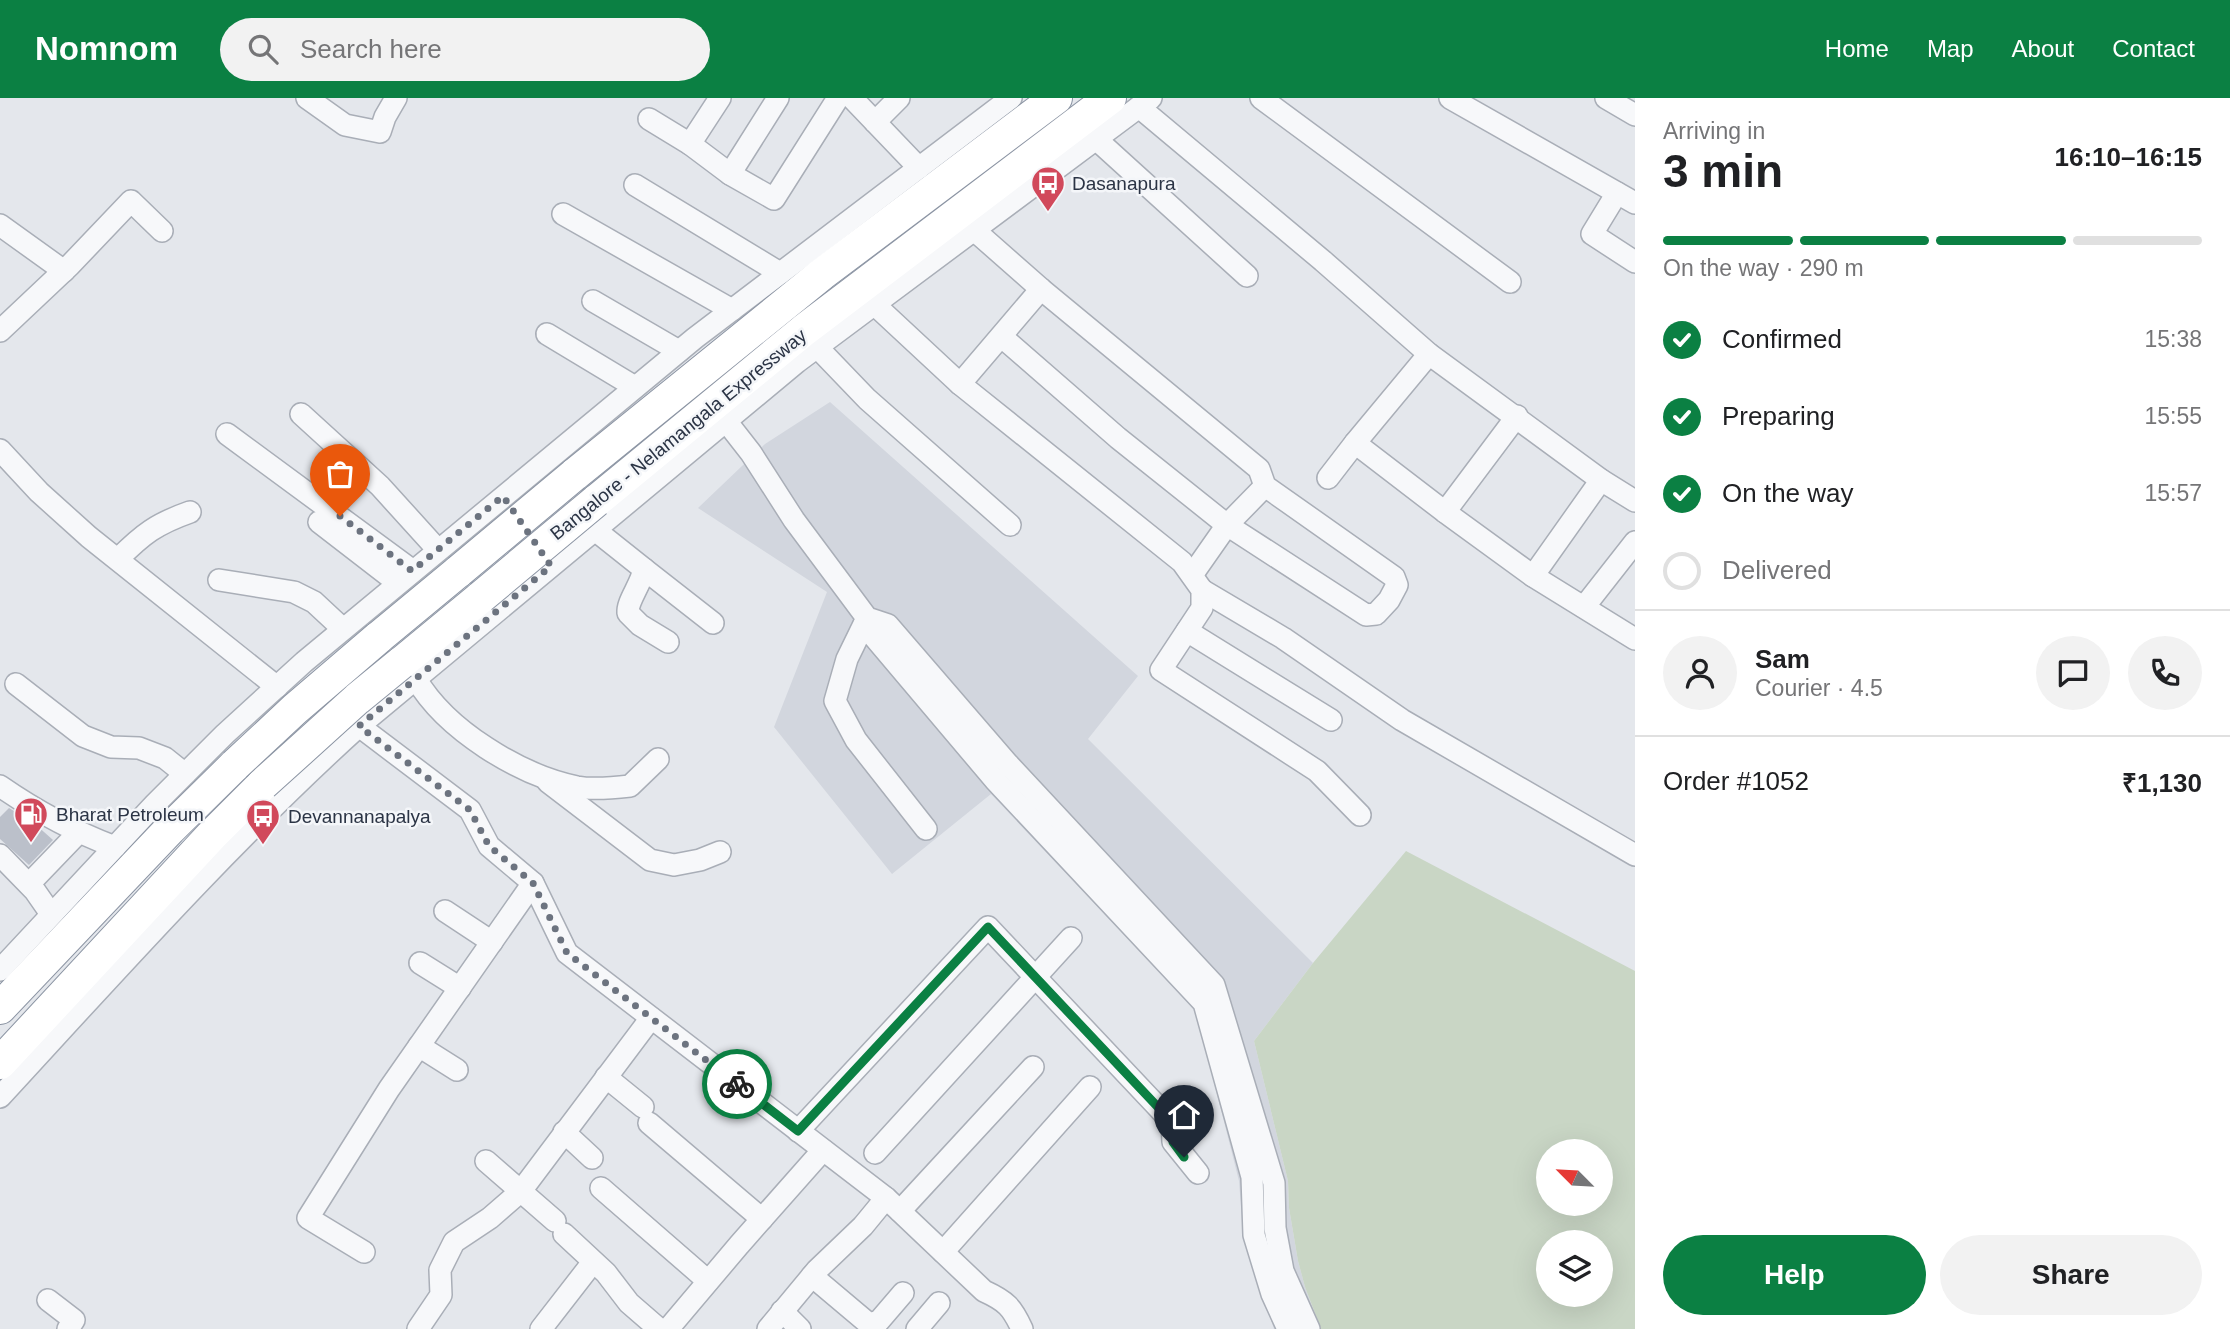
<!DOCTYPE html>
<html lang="en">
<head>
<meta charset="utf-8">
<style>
  body { margin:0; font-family:Arial,sans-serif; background:#f2f2f2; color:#202124; height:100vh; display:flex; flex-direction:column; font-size:26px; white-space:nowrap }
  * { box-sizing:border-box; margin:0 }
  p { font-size:23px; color:#757577 }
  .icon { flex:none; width:38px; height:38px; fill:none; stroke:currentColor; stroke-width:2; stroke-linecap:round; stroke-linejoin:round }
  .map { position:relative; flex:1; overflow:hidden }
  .panel { display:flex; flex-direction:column; background:#fff; width:595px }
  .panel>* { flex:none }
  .needle { width:46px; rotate:294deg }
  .tools { position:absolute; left:1536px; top:1041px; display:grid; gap:14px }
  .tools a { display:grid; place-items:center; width:77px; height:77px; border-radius:50%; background:#fff; box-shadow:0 7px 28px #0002; font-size:35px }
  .pin { position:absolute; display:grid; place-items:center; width:60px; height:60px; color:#fff; margin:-72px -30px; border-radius:50% 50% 50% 0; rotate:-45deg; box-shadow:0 0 7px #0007 }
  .pin .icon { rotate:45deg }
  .courier { position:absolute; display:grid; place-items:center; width:70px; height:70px; margin:-35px; border:5px solid #0b8043; border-radius:50%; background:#fff; color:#222; box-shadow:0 2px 9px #0007 }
  .overview em { font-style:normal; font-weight:800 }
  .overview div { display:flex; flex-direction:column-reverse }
  .overview { display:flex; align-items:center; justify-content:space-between; height:119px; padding:0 28px }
  h1 { font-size:46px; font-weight:800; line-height:52px }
  .bar { display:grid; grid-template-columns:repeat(4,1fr); gap:10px 7px; align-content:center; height:84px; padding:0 28px }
  .bar i { height:9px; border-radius:5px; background:#e0e0e0 }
  .bar .current { background:#0b8043 }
  .bar p { grid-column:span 4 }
  .line { display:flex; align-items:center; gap:18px; padding:0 28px; border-top:2px solid #e0e0e0 }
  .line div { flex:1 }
  .round { display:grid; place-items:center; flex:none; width:74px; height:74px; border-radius:37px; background:#f2f2f2 }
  ol { padding:0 28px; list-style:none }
  li { display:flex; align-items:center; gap:21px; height:77px }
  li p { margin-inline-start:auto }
  li .icon { padding:7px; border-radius:50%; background:#0b8043; color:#fff; stroke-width:4 }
  li:last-child { color:#757577 }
  li i { width:38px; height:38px; border:4px solid #e0e0e0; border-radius:50% }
  .action { display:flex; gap:14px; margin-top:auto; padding:14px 28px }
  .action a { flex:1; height:80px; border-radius:42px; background:#0b8043; color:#fff; font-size:28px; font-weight:800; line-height:80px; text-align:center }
  .action a+a { background:#f2f2f2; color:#202124 }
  header { display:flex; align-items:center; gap:42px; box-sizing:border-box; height:98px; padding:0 35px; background:#0b8043; color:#fff }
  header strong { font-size:33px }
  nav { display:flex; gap:38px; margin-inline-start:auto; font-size:24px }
  .search { width:490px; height:63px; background:#f2f2f2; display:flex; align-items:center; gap:18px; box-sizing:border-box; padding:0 24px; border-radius:38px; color:#757577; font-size:26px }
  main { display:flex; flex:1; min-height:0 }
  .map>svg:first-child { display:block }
  .built { fill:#d2d6de }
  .green { fill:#c9d6c5; fill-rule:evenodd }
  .building { fill:#bbc0ca }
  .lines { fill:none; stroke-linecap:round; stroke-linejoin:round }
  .minor-casing { stroke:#a9aeb7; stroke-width:24 }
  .highway-casing { stroke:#8b94a3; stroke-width:34 }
  .minor { stroke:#f7f8fa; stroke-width:21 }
  .highway { stroke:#fff; stroke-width:32 }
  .highway-bridge-casing { stroke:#8b94a3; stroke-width:34; stroke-linecap:butt }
  .highway-bridge { stroke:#fff; stroke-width:32 }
  .done { stroke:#6c737f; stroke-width:7; stroke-dasharray:0 12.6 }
  .route { stroke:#0b8043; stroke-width:9 }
  .labels { text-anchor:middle; stroke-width:5; stroke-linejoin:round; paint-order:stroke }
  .poi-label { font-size:19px; fill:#2b3445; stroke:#f4f6f9; text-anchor:start }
  .street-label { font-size:19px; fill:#2b3445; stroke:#f4f6f9 }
</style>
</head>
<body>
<header>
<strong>Nomnom</strong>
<div class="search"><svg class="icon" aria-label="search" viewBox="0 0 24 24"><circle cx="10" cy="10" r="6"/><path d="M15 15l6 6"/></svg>Search here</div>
<nav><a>Home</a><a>Map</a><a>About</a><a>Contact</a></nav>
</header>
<main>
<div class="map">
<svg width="1635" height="1231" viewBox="0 0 1635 1231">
  <rect width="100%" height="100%" fill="#e4e7ec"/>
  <polygon class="built" points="830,304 1138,578 1088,641 1313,865 1254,943 1288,1083 1289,1110 1298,1163 1305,1189 1321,1231 1274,1231 1272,1225 1251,1166 1243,1135 1239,1083 1196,913 991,696 892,776 774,629 827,494 698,410 765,346"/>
  <path class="green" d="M1406 753 1635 873V1231H1321L1305 1189 1298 1163 1289 1110 1288 1083 1254 943 1313 865ZM1549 1054H1601V1106H1549ZM1549 1144H1601V1197H1549Z"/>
  <polygon class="building" points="9,710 35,726 53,742 29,767 0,741 0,719"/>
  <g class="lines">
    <g class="minor-casing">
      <g id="minor">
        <polyline points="307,0 345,27 380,34 385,19 396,0"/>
        <polyline points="720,0 690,46 730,76 778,0"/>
        <polyline points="852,0 919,70"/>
        <polyline points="1261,0 1510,184"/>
        <polyline points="1450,0 1635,105"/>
        <polyline points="1606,0 1635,17"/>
        <polyline points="1139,9 1323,163 1429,256 1601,382 1635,403"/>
        <polyline points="649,21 690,46"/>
        <polyline points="875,24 899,0"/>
        <polyline points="1096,41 1247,178"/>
        <polyline points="730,76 774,101 838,0"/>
        <polyline points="635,87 780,175"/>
        <polyline points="1617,95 1592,136 1635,164"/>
        <polyline points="563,116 732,212"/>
        <polyline points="0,127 64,173"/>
        <polyline points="974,132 1041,191 1259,371 1265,388 1394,479 1397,487 1389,502 1376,516 1366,517 1227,427 1118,340 1002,239"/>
        <polyline points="593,203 679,253"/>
        <polyline points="874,206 960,286 1182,464 1202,492 1202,510 1161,572 1317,673 1360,717"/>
        <polyline points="0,233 70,167 131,103 162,133"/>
        <polyline points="547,236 635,289"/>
        <polyline points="817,249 867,301 1010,427"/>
        <polyline points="1429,256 1355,345 1445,414 1533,478 1635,541"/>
        <polyline points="960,286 1041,191"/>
        <polyline points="301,316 380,388 438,452"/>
        <polyline points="726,323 751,355 794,422 867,520 888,527 1008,666 1214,887 1274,1085 1275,1130 1283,1173 1309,1231"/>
        <polyline points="227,336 413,473"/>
        <polyline points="0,352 39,394 89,439 277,589"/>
        <polyline points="1328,380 1355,345"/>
        <polyline points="1445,414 1517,318"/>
        <polyline points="319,424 398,485"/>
        <path d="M595 432 644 471C641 487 627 503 628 515L640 527 668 544"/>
        <path d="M118 461C143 436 156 426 190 414"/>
        <polyline points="644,471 713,525"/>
        <polyline points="1192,477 1227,427 1265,388"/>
        <polyline points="1533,478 1601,382"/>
        <polyline points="219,482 294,494 314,504 343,531"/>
        <polyline points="1202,492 1283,540 1402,622 1635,757"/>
        <polyline points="1584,509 1635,444"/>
        <polyline points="867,520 847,561 835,603 856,642 926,731"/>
        <polyline points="864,527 995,682 1204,905 1252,1079 1254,1137 1272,1196 1288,1231"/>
        <polyline points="1187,533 1331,622"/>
        <path d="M416 581C446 632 519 677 577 689 594 692 613 690 630 688L658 661"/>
        <polyline points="16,586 83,638 111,649 139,650 165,660 185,676"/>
        <path d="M350 618 359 628 470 712 489 748 533 785 567 855 886 1100 984 1193C1006 1203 1012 1209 1022 1231"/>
        <polyline points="548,684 650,762 674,767 700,762 720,754"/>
        <path d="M0 688C36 713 73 733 115 749"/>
        <polyline points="0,757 35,793 51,816"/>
        <polyline points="29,786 79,734"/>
        <polyline points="445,813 492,844"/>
        <polyline points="420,865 460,890"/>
        <polyline points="0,872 155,706 225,636 304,564 695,240 1011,0"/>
        <polyline points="419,948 457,972"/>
        <polyline points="606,979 643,1009"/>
        <path d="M0 999C117 872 231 744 359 628L797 264 1151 0"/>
        <polyline points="649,1025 762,1121"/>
        <polyline points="798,1033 988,829 1172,1024 1173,1044 1198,1075"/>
        <polyline points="564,1034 592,1060"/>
        <polyline points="875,1055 1071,840"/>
        <polyline points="486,1063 555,1123"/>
        <polyline points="601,1090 708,1183"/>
        <polyline points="900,1113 1033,969"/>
        <polyline points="564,1136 606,1175 629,1205 659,1231"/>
        <polyline points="364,1154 308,1120 389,991 533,785"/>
        <polyline points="943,1154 1090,989"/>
        <polyline points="812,1178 869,1226 879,1223 903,1195"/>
        <polyline points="48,1202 74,1222 68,1231"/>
        <polyline points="782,1213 800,1231"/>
        <polyline points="418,1231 441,1197 440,1172 454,1144 490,1120 521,1093 651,920"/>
        <polyline points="541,1231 593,1164"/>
        <polyline points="668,1231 739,1147 823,1052"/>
        <polyline points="768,1231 817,1172 863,1128 886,1100"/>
        <polyline points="917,1231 939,1205"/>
      </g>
    </g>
    <g class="highway-casing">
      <g id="highway">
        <polyline points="574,377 822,176 1056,0"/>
        <polyline points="596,403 804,232 1110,0"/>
        <polyline points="378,540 459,473"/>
        <polyline points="401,565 481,499"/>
        <polyline points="0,910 170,731 235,667"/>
        <polyline points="0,965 211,738 263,686"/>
      </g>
    </g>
    <use href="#minor" class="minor"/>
    <use href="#highway" class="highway"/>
    <g class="highway-bridge-casing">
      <g id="highway-bridge">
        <polyline points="459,473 574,377"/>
        <polyline points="481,499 596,403"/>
        <polyline points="235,667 295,611 378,540"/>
        <polyline points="263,686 357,601 401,565"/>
      </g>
    </g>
    <use href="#highway-bridge" class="highway-bridge"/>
  </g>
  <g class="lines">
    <polyline class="done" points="340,418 412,473 503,398 551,468 359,628 470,712 489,748 533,785 567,855 737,986"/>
    <polyline class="route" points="737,986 798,1033 988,829 1172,1024 1173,1044 1184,1059"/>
  </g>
  <defs>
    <g id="bus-pin" transform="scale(1.75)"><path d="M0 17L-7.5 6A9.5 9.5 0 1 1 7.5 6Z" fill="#d1495b" stroke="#f4f6f9"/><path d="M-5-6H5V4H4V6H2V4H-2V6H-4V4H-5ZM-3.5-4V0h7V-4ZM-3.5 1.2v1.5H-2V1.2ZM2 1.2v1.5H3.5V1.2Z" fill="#fff"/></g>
    <g id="fuel-pin" transform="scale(1.75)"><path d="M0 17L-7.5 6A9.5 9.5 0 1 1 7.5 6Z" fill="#d1495b" stroke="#f4f6f9"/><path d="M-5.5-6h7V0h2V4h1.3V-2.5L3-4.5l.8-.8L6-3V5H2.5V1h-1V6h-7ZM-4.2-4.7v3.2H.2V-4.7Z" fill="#fff"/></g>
  </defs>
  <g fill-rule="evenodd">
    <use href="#bus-pin" x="1048" y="85"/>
    <use href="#fuel-pin" x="31" y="716"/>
    <use href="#bus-pin" x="263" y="718"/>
  </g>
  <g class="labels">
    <g class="poi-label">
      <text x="1072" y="92">Dasanapura</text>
      <text x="56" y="723">Bharat Petroleum</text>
      <text x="288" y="725">Devannanapalya</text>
    </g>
    <g class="street-label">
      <text transform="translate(678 336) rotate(-39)" y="7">Bangalore - Nelamangala Expressway</text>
    </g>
  </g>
</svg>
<div class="tools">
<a><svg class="needle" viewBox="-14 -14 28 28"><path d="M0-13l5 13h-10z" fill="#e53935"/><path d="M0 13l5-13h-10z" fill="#757577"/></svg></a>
<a><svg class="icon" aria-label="layers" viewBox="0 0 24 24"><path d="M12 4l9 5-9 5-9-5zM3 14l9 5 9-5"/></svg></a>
</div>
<div class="pin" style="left:340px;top:418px;background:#ea580c"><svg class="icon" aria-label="bag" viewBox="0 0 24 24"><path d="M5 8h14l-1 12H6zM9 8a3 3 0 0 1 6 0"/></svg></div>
<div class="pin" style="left:1184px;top:1059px;background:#1f2937"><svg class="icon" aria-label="home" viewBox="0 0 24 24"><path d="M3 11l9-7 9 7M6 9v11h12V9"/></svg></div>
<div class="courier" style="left:737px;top:986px"><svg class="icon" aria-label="bike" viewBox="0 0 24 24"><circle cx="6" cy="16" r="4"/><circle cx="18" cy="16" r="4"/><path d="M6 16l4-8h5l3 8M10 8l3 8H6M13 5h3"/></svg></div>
</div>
<section class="panel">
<div class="overview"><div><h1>3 min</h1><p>Arriving in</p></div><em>16:10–16:15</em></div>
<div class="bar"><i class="current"></i><i class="current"></i><i class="current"></i><i></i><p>On the way · 290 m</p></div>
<ol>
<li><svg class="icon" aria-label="check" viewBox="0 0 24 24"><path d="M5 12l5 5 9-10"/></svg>Confirmed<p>15:38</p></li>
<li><svg class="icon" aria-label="check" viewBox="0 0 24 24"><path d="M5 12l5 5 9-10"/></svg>Preparing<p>15:55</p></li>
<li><svg class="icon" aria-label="check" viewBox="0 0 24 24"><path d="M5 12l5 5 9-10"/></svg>On the way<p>15:57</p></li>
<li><i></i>Delivered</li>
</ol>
<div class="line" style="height:126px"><a class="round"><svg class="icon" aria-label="person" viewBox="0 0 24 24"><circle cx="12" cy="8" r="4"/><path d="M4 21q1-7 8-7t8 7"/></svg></a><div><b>Sam</b><p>Courier · 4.5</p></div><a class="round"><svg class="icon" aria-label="chat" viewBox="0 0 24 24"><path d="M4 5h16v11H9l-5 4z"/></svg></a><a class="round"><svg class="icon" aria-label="phone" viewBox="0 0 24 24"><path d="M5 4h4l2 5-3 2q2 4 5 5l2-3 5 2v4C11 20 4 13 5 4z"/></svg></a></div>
<div class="line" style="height:91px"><div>Order #1052</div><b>₹1,130</b></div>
<div class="action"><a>Help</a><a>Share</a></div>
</section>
</main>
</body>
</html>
